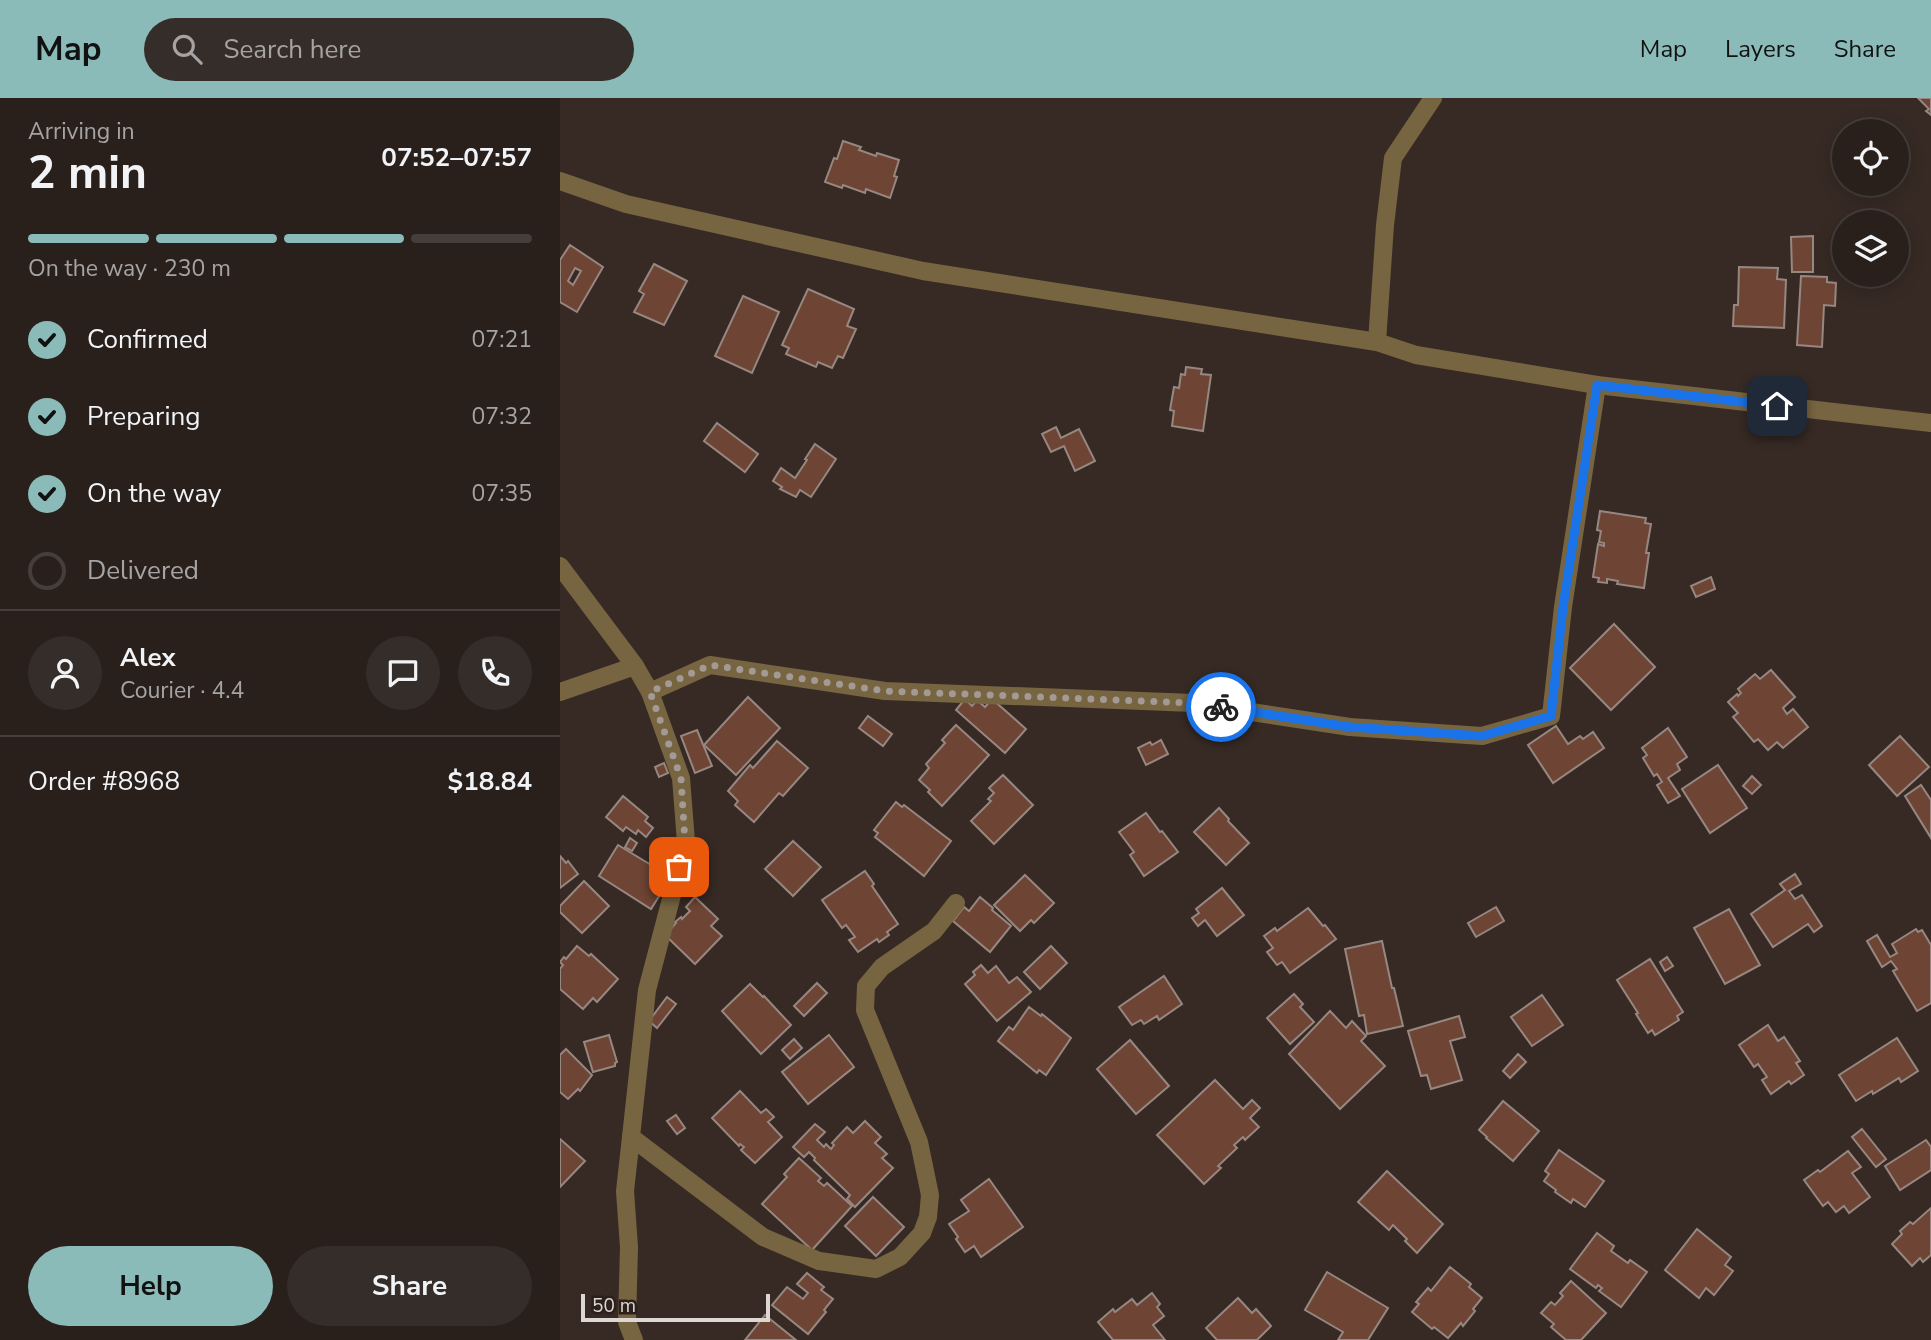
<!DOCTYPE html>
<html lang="en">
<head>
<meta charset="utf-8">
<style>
  body { margin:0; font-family:"Nunito Sans",sans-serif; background:#352d29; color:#f1f3f6; height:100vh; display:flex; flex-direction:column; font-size:26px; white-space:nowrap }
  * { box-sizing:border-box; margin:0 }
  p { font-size:23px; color:#a5a3a3 }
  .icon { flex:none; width:38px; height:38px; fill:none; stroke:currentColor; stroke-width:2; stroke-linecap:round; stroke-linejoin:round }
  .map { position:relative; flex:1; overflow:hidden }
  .drawer { display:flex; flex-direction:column; background:#29201c; width:560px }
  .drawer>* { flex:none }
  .tools { position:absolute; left:1272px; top:21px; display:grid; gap:14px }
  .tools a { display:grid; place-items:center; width:77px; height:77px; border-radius:50%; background:#29201c; box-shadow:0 4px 18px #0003,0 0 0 2px #453e3b; font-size:35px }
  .scale { position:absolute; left:21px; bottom:18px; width:189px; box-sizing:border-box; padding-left:7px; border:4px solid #ded6d2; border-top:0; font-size:19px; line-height:24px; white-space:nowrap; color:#ded6d2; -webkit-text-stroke:5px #2c201b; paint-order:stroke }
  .pin { position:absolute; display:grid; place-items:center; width:60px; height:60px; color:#fff; margin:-30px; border-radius:14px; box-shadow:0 4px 10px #0006 }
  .courier { position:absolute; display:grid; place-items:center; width:70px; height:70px; margin:-35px; border:5px solid #1a73e8; border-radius:50%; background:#fff; color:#222; box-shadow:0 2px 9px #0007 }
  .overview em { font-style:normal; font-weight:700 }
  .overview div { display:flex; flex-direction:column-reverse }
  .overview { display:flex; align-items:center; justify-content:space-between; height:119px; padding:0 28px }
  h1 { font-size:46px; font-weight:700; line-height:52px }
  .bar { display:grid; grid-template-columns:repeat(4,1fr); gap:10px 7px; align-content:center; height:84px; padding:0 28px }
  .bar i { height:9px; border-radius:5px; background:#453e3b }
  .bar .active { background:#8bbbb9 }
  .bar p { grid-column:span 4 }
  .line { display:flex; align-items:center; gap:18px; padding:0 28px; border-top:2px solid #453e3b }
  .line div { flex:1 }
  .round { display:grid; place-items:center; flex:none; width:74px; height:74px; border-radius:37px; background:#352d29 }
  ol { padding:0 28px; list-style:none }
  li { display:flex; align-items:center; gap:21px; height:77px }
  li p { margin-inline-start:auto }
  li .icon { padding:7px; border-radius:50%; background:#8bbbb9; color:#111; stroke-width:4 }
  li:last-child { color:#a5a3a3 }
  li i { width:38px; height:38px; border:4px solid #453e3b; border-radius:50% }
  .primary-button { display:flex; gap:14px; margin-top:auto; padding:14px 28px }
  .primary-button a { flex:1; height:80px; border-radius:42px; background:#8bbbb9; color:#111; font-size:28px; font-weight:700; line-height:80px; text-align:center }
  .primary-button a+a { background:#352d29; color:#f1f3f6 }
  header { display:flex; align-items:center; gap:42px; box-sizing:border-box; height:98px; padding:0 35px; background:#8bbbb9; color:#111 }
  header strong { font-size:33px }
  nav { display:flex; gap:38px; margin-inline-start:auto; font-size:24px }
  .search { width:490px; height:63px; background:#352d29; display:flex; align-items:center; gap:18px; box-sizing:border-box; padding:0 24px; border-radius:38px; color:#a5a3a3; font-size:26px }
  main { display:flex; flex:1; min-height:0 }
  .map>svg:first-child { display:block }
  .building { fill:#6e4434; stroke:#978781; stroke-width:2; fill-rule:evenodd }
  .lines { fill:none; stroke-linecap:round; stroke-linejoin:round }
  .minor { stroke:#776541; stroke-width:18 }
  .tertiary { stroke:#776541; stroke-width:18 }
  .done { stroke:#a49a95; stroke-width:7; stroke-dasharray:0 12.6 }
  .route { stroke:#1a73e8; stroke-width:9 }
</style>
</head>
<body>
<header>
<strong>Map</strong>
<div class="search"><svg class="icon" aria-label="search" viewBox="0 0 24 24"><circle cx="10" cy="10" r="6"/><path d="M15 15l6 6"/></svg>Search here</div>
<nav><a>Map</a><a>Layers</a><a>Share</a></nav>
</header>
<main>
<section class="drawer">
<div class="overview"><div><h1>2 min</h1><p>Arriving in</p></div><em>07:52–07:57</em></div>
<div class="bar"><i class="active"></i><i class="active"></i><i class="active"></i><i></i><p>On the way · 230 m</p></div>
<ol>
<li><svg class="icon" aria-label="check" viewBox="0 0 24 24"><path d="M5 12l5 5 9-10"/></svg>Confirmed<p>07:21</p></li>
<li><svg class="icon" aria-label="check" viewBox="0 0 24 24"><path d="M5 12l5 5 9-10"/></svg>Preparing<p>07:32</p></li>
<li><svg class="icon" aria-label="check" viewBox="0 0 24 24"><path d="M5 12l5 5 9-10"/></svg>On the way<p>07:35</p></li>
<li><i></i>Delivered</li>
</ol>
<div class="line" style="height:126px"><a class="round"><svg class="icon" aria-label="person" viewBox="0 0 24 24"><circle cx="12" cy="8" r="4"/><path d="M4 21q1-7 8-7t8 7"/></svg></a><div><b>Alex</b><p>Courier · 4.4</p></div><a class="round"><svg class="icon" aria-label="chat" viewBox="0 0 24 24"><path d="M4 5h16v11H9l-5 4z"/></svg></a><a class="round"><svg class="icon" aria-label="phone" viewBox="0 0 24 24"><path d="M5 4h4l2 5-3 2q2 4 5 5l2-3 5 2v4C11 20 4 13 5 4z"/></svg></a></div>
<div class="line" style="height:91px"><div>Order #8968</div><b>$18.84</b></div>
<div class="primary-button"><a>Help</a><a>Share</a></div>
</section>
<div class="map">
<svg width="1371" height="1242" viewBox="0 0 1371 1242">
  <rect width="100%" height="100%" fill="#372a25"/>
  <g class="building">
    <polygon points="1358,0 1371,0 1371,17 1366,13 1369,11"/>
    <polygon points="283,43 301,49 299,52 316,58 317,55 339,62 334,78 337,79 330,100 306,91 305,95 283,87 282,90 265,84 274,60 277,61"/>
    <polygon points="1253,138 1253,174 1232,174 1231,139"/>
    <path d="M10 147 43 169 17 214 0 204V162ZM15 170 21 173 13 187 8 183Z"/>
    <polygon points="94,166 127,183 104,227 74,214 84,196 79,193"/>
    <polygon points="1179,169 1218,170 1217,181 1226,182 1224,230 1173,228 1174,207 1178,207"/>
    <polygon points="1241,178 1267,179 1267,184 1276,185 1275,208 1264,207 1262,249 1237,247"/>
    <polygon points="248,191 294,211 287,228 296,231 283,260 278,258 272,270 258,264 256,269 226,256 229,250 222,247"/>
    <polygon points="183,198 219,214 192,275 155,258"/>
    <polygon points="626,269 642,271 641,276 651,277 643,333 612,328 614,313 610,312 614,289 619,290 621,276 625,277"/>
    <polygon points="157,325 198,356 185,374 144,343"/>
    <polygon points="496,329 501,340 519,331 535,363 515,373 504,348 491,354 482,336"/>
    <polygon points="255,346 276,361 251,399 240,392 236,399 220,391 222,389 213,383 221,370 235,380 247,362 245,361"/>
    <polygon points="1040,413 1086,420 1085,425 1091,426 1086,455 1089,455 1084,490 1057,486 1058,483 1047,481 1047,485 1038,484 1039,480 1033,479 1038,446 1044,448 1044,445 1039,444 1041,433 1037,432"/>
    <polygon points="1151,479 1155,491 1136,499 1131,488"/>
    <polygon points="1054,526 1095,569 1051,612 1010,570"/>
    <polygon points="1211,572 1235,599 1223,610 1227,616 1233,611 1248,629 1223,650 1217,644 1208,652 1198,641 1194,644 1173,619 1178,615 1168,604 1177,596 1178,598 1181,595 1178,591 1195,576 1200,581"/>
    <polygon points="188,599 220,630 176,677 144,647"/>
    <polygon points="405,601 412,608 417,602 425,609 432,601 466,631 445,655 396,612"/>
    <polygon points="308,618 332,636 323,648 299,630"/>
    <polygon points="396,627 429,657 382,708 368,694 370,692 359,682 369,670 366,666 385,645 382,642"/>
    <polygon points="996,628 1008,646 1020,638 1023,641 1033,634 1044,650 993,685 968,647"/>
    <polygon points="1108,630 1127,659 1117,666 1120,672 1108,680 1120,698 1108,705 1097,687 1102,684 1097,676 1094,678 1083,660 1087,657 1082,650"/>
    <polygon points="137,632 152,668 135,675 121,638"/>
    <polygon points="1340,638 1369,669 1337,698 1309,667"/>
    <polygon points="601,642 608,656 586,667 578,650 590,644 592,647"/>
    <polygon points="217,643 248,670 223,698 219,695 194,724 175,707 178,703 168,693 190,667 193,670"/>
    <polygon points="104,665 108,675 99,679 95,669"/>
    <polygon points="1158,667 1187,710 1150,735 1122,691"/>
    <polygon points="443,677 473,707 434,746 411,723 431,703 428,701 434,695 429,690"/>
    <polygon points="1192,678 1201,687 1192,696 1183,688"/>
    <polygon points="1361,687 1371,702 1371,740 1345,698"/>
    <polygon points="63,698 88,719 85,723 93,730 86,739 78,732 76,736 66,729 63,733 46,719"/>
    <polygon points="336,704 342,709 344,707 391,743 364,778 315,739 318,735 314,732"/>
    <polygon points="659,710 669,721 668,723 689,745 666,767 634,734"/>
    <polygon points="586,715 600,734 602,733 618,754 584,778 570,757 574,754 559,734"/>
    <polygon points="70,740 77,745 72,753 65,749"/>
    <polygon points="233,743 261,769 233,798 205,771"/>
    <polygon points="58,747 111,779 91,811 39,778"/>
    <polygon points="0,758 6,765 8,763 18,776 0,790"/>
    <polygon points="305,773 314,786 312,788 338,826 327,834 329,837 319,844 317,841 298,854 289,842 295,839 286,827 282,830 262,802"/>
    <polygon points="1235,776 1241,786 1229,793 1235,801 1242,797 1262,828 1254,834 1248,826 1213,849 1191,816 1225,792 1220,786"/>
    <polygon points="465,777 494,805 474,825 471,822 460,833 434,807"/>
    <polygon points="24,783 49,808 22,835 0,814 0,808"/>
    <polygon points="662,790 684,817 657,838 645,822 638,828 632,820 639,815 636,811"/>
    <polygon points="135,799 158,821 151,828 162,838 135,866 105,837 116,825 115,824 121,819 122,821 130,813 126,809"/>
    <polygon points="420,799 433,810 432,812 451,828 430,854 393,823 404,809 409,813"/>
    <polygon points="936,809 944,823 916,839 908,825"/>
    <polygon points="748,810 763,828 765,827 776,841 730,875 722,864 717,867 707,854 713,850 704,838 715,830 717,833"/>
    <polygon points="1169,811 1200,867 1165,886 1134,830"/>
    <polygon points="1356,831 1358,834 1362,832 1371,847 1371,905 1357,913 1333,873 1337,871 1331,863 1322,869 1307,843 1317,837 1330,859 1337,855 1332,846"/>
    <polygon points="822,843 832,890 834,890 843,928 807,936 804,917 799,918 785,851"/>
    <polygon points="17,848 29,858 31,856 58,881 37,904 33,900 23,911 0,891 0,871 3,867 0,864 4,859 6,861"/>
    <polygon points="491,848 507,865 480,891 464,874"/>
    <polygon points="1107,859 1113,868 1105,873 1100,864"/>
    <polygon points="1090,861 1123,914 1117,918 1119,922 1095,937 1092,932 1088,935 1076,916 1078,915 1057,882"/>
    <polygon points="421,867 428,875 436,868 449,885 457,879 471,894 437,923 405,886 415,877 413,874"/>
    <polygon points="604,878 622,906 599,922 597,918 584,926 581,922 572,927 559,909"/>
    <polygon points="257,885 267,895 244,918 234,908"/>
    <polygon points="190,886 203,899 204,898 231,927 201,956 162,913"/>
    <polygon points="734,896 743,906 740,909 754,924 730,946 707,920"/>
    <polygon points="982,897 1003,927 972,948 951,919"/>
    <polygon points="107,899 116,906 97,930 89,923"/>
    <polygon points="469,909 481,918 482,916 511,940 486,977 479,972 477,975 438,943 449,929 453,932"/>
    <polygon points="770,913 786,930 792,923 806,938 801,943 825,968 780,1011 729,956"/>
    <polygon points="899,918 905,939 890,943 902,982 871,991 867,977 861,978 848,933"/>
    <polygon points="1208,927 1218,943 1224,939 1240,963 1236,965 1244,977 1231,986 1229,983 1211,996 1202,982 1207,979 1198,966 1194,969 1179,947"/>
    <polygon points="49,937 57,964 55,965 55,968 33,974 24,944"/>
    <polygon points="269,937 294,969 248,1006 222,974"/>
    <polygon points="1337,940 1358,973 1341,984 1339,980 1313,996 1312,993 1296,1003 1279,977"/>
    <polygon points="234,941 242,950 230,961 222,952"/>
    <polygon points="570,942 609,988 576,1016 537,971"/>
    <polygon points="6,951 32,977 20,993 18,991 8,1001 0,994 0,957"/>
    <polygon points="958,956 966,964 950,980 943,973"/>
    <polygon points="655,982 683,1011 692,1002 700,1010 690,1020 699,1029 685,1042 683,1039 674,1047 677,1050 658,1068 661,1070 644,1086 597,1037"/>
    <polygon points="180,993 201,1015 206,1011 214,1019 208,1024 222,1039 195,1065 181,1052 184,1049 180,1046 179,1048 152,1020"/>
    <polygon points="943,1003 979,1033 953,1063 926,1040 927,1039 919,1032"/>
    <polygon points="116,1017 125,1030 117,1036 107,1023"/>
    <polygon points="305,1023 321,1039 315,1045 327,1056 322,1060 333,1070 295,1109 287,1101 290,1097 254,1062 255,1060 249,1054 244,1059 233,1049 255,1026 265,1034 257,1042 264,1049 266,1046 271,1051 274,1047 272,1045 287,1029 293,1035"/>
    <polygon points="1302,1031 1326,1061 1316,1069 1292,1039"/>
    <polygon points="0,1041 25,1063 0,1089"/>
    <polygon points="1366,1042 1371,1049 1371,1072 1340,1092 1325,1068"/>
    <polygon points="999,1052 1044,1083 1025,1109 1013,1101 1011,1105 995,1094 996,1092 984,1083 989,1076 985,1073"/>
    <polygon points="1288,1053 1301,1069 1292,1075 1310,1099 1289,1115 1284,1108 1276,1114 1268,1104 1263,1108 1244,1082 1258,1072 1260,1074"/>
    <polygon points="239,1060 261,1080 258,1083 264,1088 267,1085 292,1108 252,1152 202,1106 227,1079 224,1076"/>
    <polygon points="827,1073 883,1126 857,1155 845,1143 847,1141 833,1127 829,1132 798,1104"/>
    <polygon points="429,1081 463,1129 421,1159 414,1148 405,1154 396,1141 398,1139 389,1126 409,1113 401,1102"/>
    <polygon points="313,1099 344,1129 316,1158 285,1128"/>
    <polygon points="1371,1110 1371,1157 1363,1164 1360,1160 1352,1168 1332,1146 1342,1136 1340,1133 1350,1124 1353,1126"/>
    <polygon points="1137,1131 1171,1159 1165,1167 1173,1173 1154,1197 1146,1190 1139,1200 1105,1172"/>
    <polygon points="1037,1135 1054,1148 1051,1153 1068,1165 1070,1162 1087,1174 1061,1209 1039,1193 1042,1190 1038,1187 1036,1190 1010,1171"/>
    <polygon points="890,1169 911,1186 909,1189 922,1200 913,1211 915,1213 903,1228 901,1225 888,1240 874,1229 872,1231 852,1214 859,1206 856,1204 868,1190 871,1193"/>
    <polygon points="767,1174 828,1210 808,1242 778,1242 783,1234 745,1212"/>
    <polygon points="247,1175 264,1189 261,1192 273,1201 264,1212 266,1214 248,1236 212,1207 227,1189 243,1201 248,1195 237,1186"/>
    <polygon points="1011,1183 1046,1215 1021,1242 1006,1242 991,1229 994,1226 981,1215 991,1204 995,1207 1003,1198 1000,1195"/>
    <polygon points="592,1195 600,1206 597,1209 604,1218 593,1227 605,1242 553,1242 538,1224 553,1211 555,1214 572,1201 577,1207"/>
    <polygon points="678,1200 692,1215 696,1211 711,1228 697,1242 657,1242 646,1230"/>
    <polygon points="205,1217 236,1242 185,1242"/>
  </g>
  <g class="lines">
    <g class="minor">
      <polyline points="817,244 825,127 833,60 873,0"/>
      <polyline points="0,468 75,568 90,594 121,680 126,744 87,892 71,1039 203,1139 259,1163 316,1171 340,1159 362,1135 368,1119 370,1097 359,1044 305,912 306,888 322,869 374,833 396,805"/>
      <polyline points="0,594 75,568"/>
      <polyline points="90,594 150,567 325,593 633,605 790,629 922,638 991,618 1003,509 1037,287"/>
      <polyline points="71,1039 65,1093 69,1149 67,1224 74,1242"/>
    </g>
    <polyline class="tertiary" points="0,83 66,106 363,173 817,244 856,257 1037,287 1371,325"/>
  </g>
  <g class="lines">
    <polyline class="done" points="119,769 125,744 121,680 90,594 150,567 325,593 633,605 661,609"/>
    <polyline class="route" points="661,609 790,629 922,638 991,618 1003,509 1037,287 1217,308"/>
  </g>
</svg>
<div class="tools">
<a><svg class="icon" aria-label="locate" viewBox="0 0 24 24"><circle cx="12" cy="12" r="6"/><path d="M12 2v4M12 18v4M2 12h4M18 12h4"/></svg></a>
<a><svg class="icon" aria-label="layers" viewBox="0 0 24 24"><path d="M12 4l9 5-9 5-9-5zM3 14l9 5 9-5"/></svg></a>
</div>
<div class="scale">50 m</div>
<div class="pin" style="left:119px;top:769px;background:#ea580c"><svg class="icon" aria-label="bag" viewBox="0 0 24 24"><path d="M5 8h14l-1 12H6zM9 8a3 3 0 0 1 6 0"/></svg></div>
<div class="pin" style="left:1217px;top:308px;background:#1f2937"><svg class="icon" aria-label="home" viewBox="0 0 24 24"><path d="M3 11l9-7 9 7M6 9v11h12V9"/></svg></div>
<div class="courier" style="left:661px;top:609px"><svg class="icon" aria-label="bike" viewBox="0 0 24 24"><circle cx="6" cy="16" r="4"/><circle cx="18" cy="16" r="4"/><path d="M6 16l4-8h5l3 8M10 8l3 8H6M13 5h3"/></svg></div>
</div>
</main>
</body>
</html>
